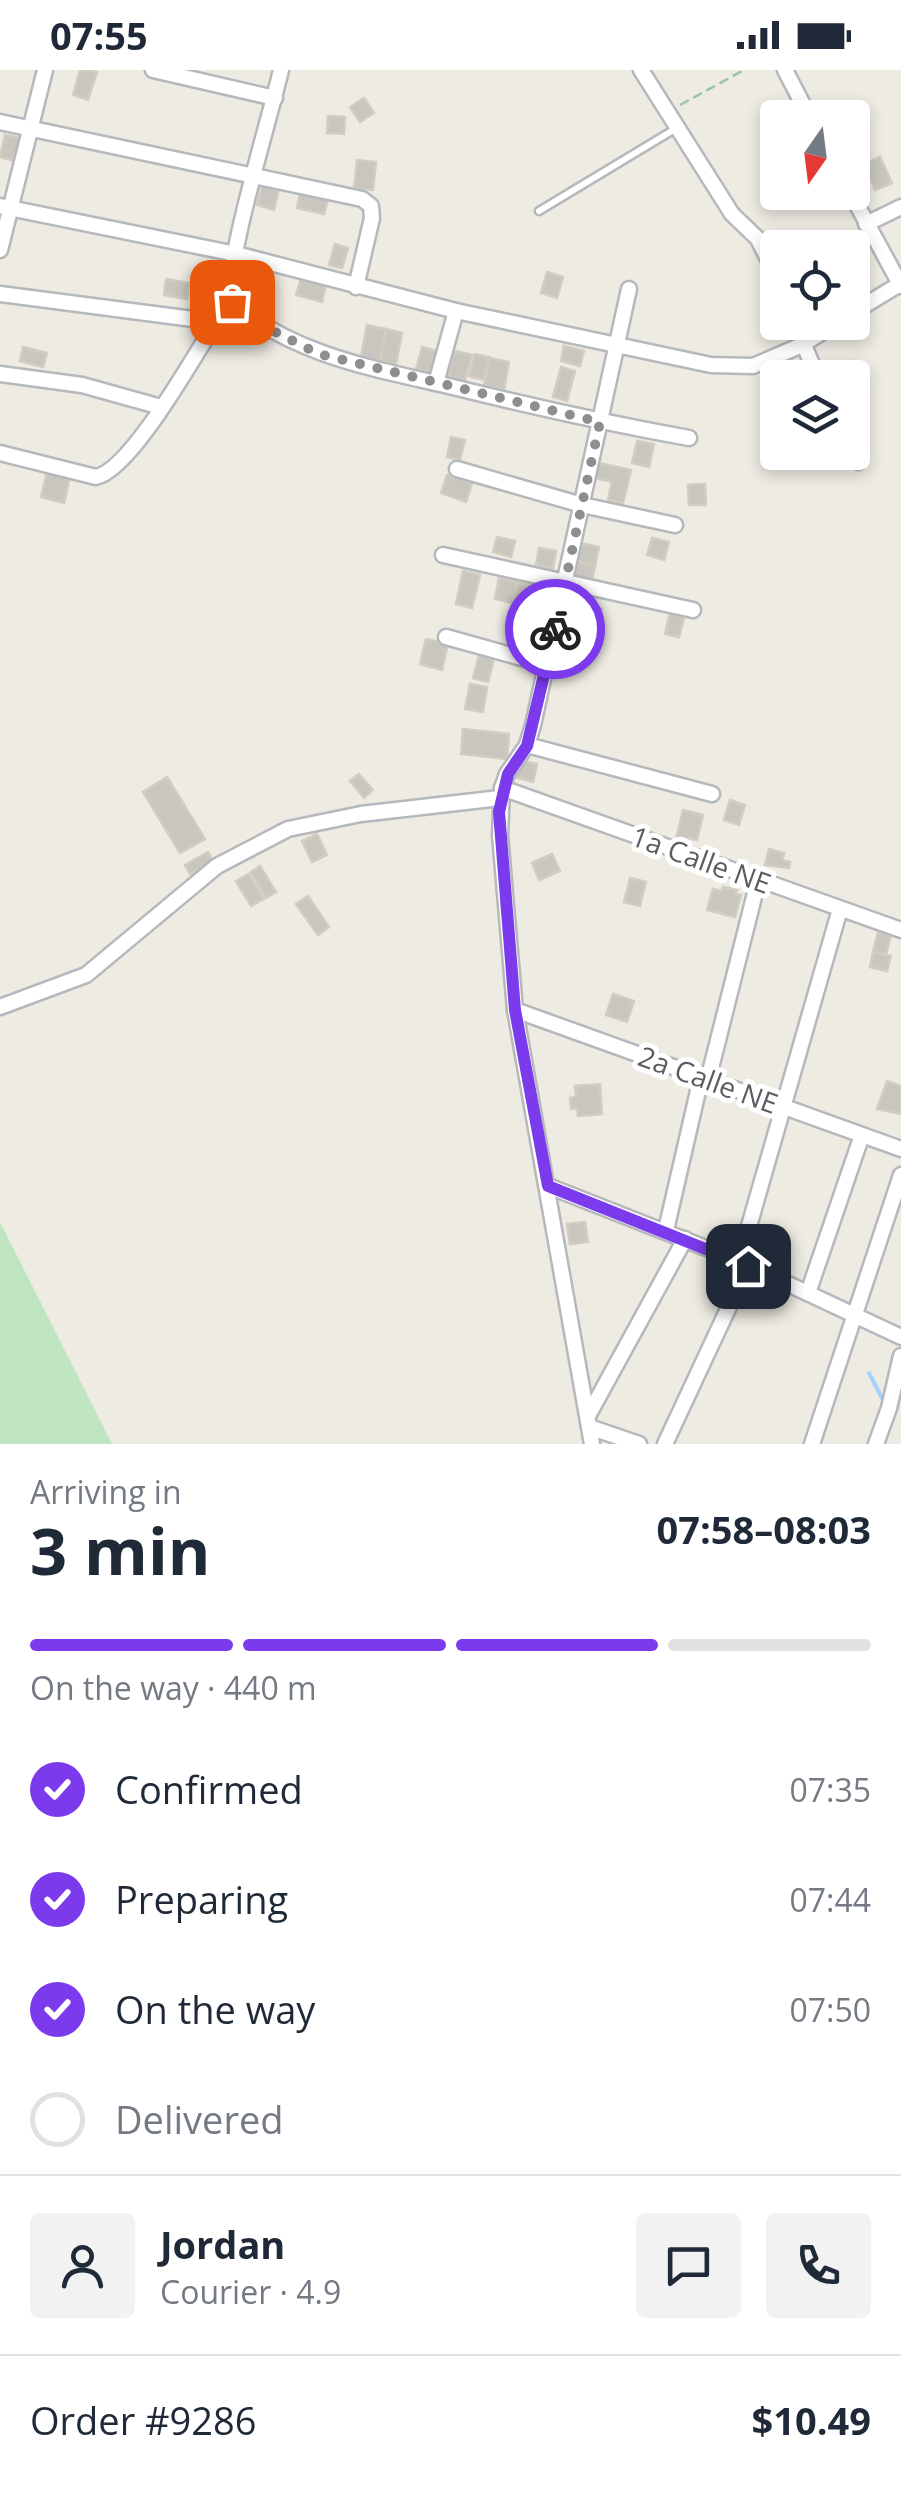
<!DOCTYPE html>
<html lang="en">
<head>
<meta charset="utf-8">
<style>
  body { margin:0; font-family:"Open Sans",sans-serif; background:#f2f2f3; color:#1f2937; height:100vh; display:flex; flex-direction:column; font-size:38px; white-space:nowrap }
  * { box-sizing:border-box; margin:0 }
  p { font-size:32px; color:#747a83 }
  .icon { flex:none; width:55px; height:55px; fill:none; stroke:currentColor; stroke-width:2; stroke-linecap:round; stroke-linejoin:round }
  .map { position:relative; height:1374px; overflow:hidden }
  .drawer { display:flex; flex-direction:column; background:#fff; flex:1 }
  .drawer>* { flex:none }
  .needle { width:65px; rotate:194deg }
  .controls { position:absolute; left:760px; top:30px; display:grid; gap:20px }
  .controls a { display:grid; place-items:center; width:110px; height:110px; border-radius:10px; background:#fff; box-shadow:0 5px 15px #0003; font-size:50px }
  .pin { position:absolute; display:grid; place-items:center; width:85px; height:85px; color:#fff; margin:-42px; border-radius:20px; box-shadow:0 5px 15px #0006 }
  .courier { position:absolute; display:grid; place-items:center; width:100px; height:100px; margin:-50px; border:8px solid #7c3aed; border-radius:50%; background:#fff; color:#222; box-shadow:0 2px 12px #0007 }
  .headline em { font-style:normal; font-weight:700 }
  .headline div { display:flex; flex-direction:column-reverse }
  .headline { display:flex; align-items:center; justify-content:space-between; height:170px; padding:0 30px }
  h1 { font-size:65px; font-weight:700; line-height:75px }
  .bar { display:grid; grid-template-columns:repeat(4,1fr); gap:15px 10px; align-content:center; height:120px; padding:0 30px }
  .bar i { height:12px; border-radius:8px; background:#e0e1e3 }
  .bar .selected { background:#7c3aed }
  .bar p { grid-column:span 4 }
  .line { display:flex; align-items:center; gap:25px; padding:0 30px; border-top:2px solid #e0e1e3 }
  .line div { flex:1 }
  .round { display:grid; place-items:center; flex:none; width:105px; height:105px; border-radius:10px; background:#f2f2f3 }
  ol { padding:0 30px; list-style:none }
  li { display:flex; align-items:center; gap:30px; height:110px }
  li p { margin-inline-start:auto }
  li .icon { padding:10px; border-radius:50%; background:#7c3aed; color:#fff; stroke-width:4 }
  li:last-child { color:#747a83 }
  li i { width:55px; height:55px; border:5px solid #e0e1e3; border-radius:50% }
  .status { display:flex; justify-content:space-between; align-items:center; height:70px; padding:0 50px; background:#fff; direction:ltr }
  .status svg { height:28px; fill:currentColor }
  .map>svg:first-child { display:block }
  .green { fill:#bee5bf }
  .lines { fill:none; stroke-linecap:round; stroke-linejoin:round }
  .stream { stroke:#a1d3fe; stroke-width:4 }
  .building { fill:#c8c6bf; stroke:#d2cdc0; stroke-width:2.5 }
  .lane-casing { stroke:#b5b8bc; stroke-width:11 }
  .street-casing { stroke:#b5b8bc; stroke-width:19 }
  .path { stroke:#97c6a6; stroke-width:2.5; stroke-dasharray:10 5; stroke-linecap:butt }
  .lane { stroke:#fff; stroke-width:6 }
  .street { stroke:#fff; stroke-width:14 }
  .done { stroke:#8d8f8f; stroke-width:10; stroke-dasharray:0 18 }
  .route { stroke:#7c3aed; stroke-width:12 }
  .labels { text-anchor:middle; stroke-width:10; stroke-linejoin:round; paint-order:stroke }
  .street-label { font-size:28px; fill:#5a5e63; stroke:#fff }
</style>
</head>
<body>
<div class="status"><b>07:55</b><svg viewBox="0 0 49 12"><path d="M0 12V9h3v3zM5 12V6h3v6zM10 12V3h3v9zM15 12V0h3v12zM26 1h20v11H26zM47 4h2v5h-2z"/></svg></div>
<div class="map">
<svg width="901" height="1374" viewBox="0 0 901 1374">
  <rect width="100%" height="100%" fill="#edebe2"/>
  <polygon class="green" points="0,1152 112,1374 0,1374"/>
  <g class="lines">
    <polyline class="stream" points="869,1303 884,1332"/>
  </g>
  <g class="building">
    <polygon points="80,0 97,2 88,30 73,25"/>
    <polygon points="364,28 374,43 360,52 350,37"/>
    <polygon points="328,46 345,47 344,64 327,63"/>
    <polygon points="5,65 20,68 14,91 0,87"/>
    <polygon points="880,87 892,113 875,120 864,94"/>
    <polygon points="357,90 376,92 373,120 354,118"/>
    <polygon points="262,115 279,119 274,140 257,135"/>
    <polygon points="300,123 328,129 324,144 297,138"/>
    <polygon points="335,174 348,178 342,198 329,195"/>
    <polygon points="547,202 563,207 557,228 541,223"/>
    <polygon points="301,208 326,214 322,232 296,225"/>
    <polygon points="166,209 189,213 187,229 164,225"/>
    <polygon points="367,255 386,259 380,291 361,287"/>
    <polygon points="386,259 402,263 396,294 380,291"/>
    <polygon points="564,276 584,281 580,296 561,291"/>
    <polygon points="23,277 47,283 43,297 20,291"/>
    <polygon points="422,277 437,281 432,303 416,299"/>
    <polygon points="455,281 472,285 465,310 448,306"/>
    <polygon points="475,284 489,287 484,310 469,306"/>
    <polygon points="490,288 509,292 504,319 484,315"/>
    <polygon points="561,297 575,301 567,331 553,327"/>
    <polygon points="451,367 465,370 460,390 447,387"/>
    <polygon points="637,371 654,374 649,397 632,393"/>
    <polygon points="599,393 631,400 623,433 608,430 612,412 595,408"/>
    <polygon points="47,402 70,407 64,433 41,427"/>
    <polygon points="447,405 472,413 466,432 441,423"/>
    <polygon points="705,414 706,435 689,435 688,415"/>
    <polygon points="497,467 515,471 511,487 493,482"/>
    <polygon points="652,468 669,472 664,490 647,485"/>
    <polygon points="580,473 599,477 595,496 576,491"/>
    <polygon points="539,478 556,481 553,498 536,495"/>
    <polygon points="576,491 595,496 592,511 572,506"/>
    <polygon points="463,501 480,505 472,538 456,534"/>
    <polygon points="499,508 517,512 512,533 495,529"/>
    <polygon points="518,512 534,516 526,549 510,545"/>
    <polygon points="584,535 602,539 596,552 575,547"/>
    <polygon points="670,542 685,545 679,567 665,564"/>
    <polygon points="586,554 603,558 600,573 583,569"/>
    <polygon points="426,569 448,574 442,600 420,594"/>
    <polygon points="479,585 494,589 488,612 473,608"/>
    <polygon points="470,614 487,617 483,642 465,639"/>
    <polygon points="463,659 509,664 507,689 461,684"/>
    <polygon points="519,690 537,694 533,712 515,707"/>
    <polygon points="359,704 373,720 364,728 350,711"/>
    <polygon points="167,707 205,769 180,783 143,722"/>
    <polygon points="730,730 745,735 739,755 724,750"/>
    <polygon points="683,740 703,745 697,770 689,768 688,772 676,769"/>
    <polygon points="317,764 327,785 312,792 302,771"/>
    <polygon points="769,779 784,783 782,790 790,792 789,798 765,795"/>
    <polygon points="208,782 213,791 190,804 185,795"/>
    <polygon points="552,784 560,801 539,810 532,793"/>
    <polygon points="260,796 276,822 266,828 251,802"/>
    <polygon points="249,804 264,829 251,836 236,811"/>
    <polygon points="630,808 646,812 640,836 624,832"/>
    <polygon points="723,817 737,820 736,824 741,825 735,847 707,840 713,819 722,821"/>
    <polygon points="308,826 329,857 318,865 296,834"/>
    <polygon points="878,862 891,865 886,885 873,882"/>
    <polygon points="873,882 891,886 887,901 870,897"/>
    <polygon points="613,924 634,931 627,952 606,945"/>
    <polygon points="887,1011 901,1016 901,1044 877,1039"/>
    <polygon points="600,1014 602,1044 578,1046 577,1038 571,1039 570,1028 576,1027 575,1016"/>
    <polygon points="585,1152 588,1172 570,1174 567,1154"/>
  </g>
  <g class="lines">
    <g class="lane-casing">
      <polyline id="lane" points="539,141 675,59"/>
    </g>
    <g class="street-casing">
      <g id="street">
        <polyline points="153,0 275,28"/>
        <path d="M281 0C272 40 222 204 231 232 296 287 378 299 457 318 534 337 611 354 689 368"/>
        <polyline points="641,0 732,144 758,169 778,209"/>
        <polyline points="785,0 810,48"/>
        <polyline points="0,52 362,129 371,136 372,148 356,217"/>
        <polyline points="850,122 901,216"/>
        <polyline points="0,136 236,184 456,241 711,295 753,296 802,275 838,252"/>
        <polyline points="866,154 901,137"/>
        <polyline points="0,180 45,0"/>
        <polyline points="0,224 216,252"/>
        <polyline points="852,243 900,214"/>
        <polyline points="794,252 818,308"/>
        <polyline points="0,304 82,315 161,337"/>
        <polyline points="436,313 456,241"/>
        <polyline points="852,381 858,392"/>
        <path d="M0 383 96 407C131 400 194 286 216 252L221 237 231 232"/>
        <polyline points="457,399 582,435 675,455"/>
        <polyline points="443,485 693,540"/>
        <polyline points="446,567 547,595"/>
        <polyline points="527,675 712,724"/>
        <polyline points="502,718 901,860"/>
        <polyline points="0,937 86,905 217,796 288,759 361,744 500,728"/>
        <polyline points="515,940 901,1079"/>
        <polyline points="708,1010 758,811"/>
        <polyline points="548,1116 739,1191 901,1267"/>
        <polyline points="666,1160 701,1008"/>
        <polyline points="739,1191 840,839"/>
        <polyline points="808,1223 862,1065"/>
        <polyline points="588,1346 685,1169"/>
        <polyline points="589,1357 639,1374"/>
        <polyline points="592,1374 515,940 500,765 502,718 507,704 527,675 533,655 629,219"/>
        <polyline points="665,1374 748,1196"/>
        <polyline points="812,1374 901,1105"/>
        <polyline points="876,1374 889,1338 901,1286"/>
      </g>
    </g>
    <polyline class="path" points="680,35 744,0"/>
    <use href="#lane" class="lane"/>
    <use href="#street" class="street"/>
  </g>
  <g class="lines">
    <polyline class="done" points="232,232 259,254 319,284 600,352 555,559"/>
    <polyline class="route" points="555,559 527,676 508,704 499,742 515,940 548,1116 748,1196"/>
  </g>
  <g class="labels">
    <g class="street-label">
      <text transform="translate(701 790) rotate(20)" y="10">1a Calle NE</text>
      <text transform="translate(708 1010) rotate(20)" y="10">2a Calle NE</text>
    </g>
  </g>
</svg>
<div class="controls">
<a><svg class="needle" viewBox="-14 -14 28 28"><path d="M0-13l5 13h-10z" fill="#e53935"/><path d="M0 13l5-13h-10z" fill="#747a83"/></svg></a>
<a><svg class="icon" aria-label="locate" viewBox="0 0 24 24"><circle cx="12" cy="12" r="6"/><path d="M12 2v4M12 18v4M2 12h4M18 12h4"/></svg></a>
<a><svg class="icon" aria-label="layers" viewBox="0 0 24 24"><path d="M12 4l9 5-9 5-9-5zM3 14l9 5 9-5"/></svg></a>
</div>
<div class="pin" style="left:232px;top:232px;background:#ea580c"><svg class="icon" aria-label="bag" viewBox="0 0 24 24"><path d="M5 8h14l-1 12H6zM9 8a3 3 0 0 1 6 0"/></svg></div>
<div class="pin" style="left:748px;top:1196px;background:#1f2937"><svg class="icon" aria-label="home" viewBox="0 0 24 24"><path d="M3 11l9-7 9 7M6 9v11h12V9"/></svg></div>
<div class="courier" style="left:555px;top:559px"><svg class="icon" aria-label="bike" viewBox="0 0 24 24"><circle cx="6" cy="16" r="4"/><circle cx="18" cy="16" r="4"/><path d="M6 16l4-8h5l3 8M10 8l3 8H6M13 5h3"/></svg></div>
</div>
<section class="drawer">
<div class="headline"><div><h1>3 min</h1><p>Arriving in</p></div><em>07:58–08:03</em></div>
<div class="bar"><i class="selected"></i><i class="selected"></i><i class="selected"></i><i></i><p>On the way · 440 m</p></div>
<ol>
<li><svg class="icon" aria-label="check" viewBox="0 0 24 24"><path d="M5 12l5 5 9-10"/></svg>Confirmed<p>07:35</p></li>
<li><svg class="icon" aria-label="check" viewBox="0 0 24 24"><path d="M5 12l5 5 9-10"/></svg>Preparing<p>07:44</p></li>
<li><svg class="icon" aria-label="check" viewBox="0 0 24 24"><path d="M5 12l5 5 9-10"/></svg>On the way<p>07:50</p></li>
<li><i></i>Delivered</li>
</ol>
<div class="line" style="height:180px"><a class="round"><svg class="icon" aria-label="person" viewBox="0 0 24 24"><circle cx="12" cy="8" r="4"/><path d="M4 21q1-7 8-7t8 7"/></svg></a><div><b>Jordan</b><p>Courier · 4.9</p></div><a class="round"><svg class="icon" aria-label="chat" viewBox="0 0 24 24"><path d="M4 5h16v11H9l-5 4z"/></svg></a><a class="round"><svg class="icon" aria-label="phone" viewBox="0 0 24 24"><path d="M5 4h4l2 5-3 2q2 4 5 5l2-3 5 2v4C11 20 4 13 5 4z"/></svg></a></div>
<div class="line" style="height:130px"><div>Order #9286</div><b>$10.49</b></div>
</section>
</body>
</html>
